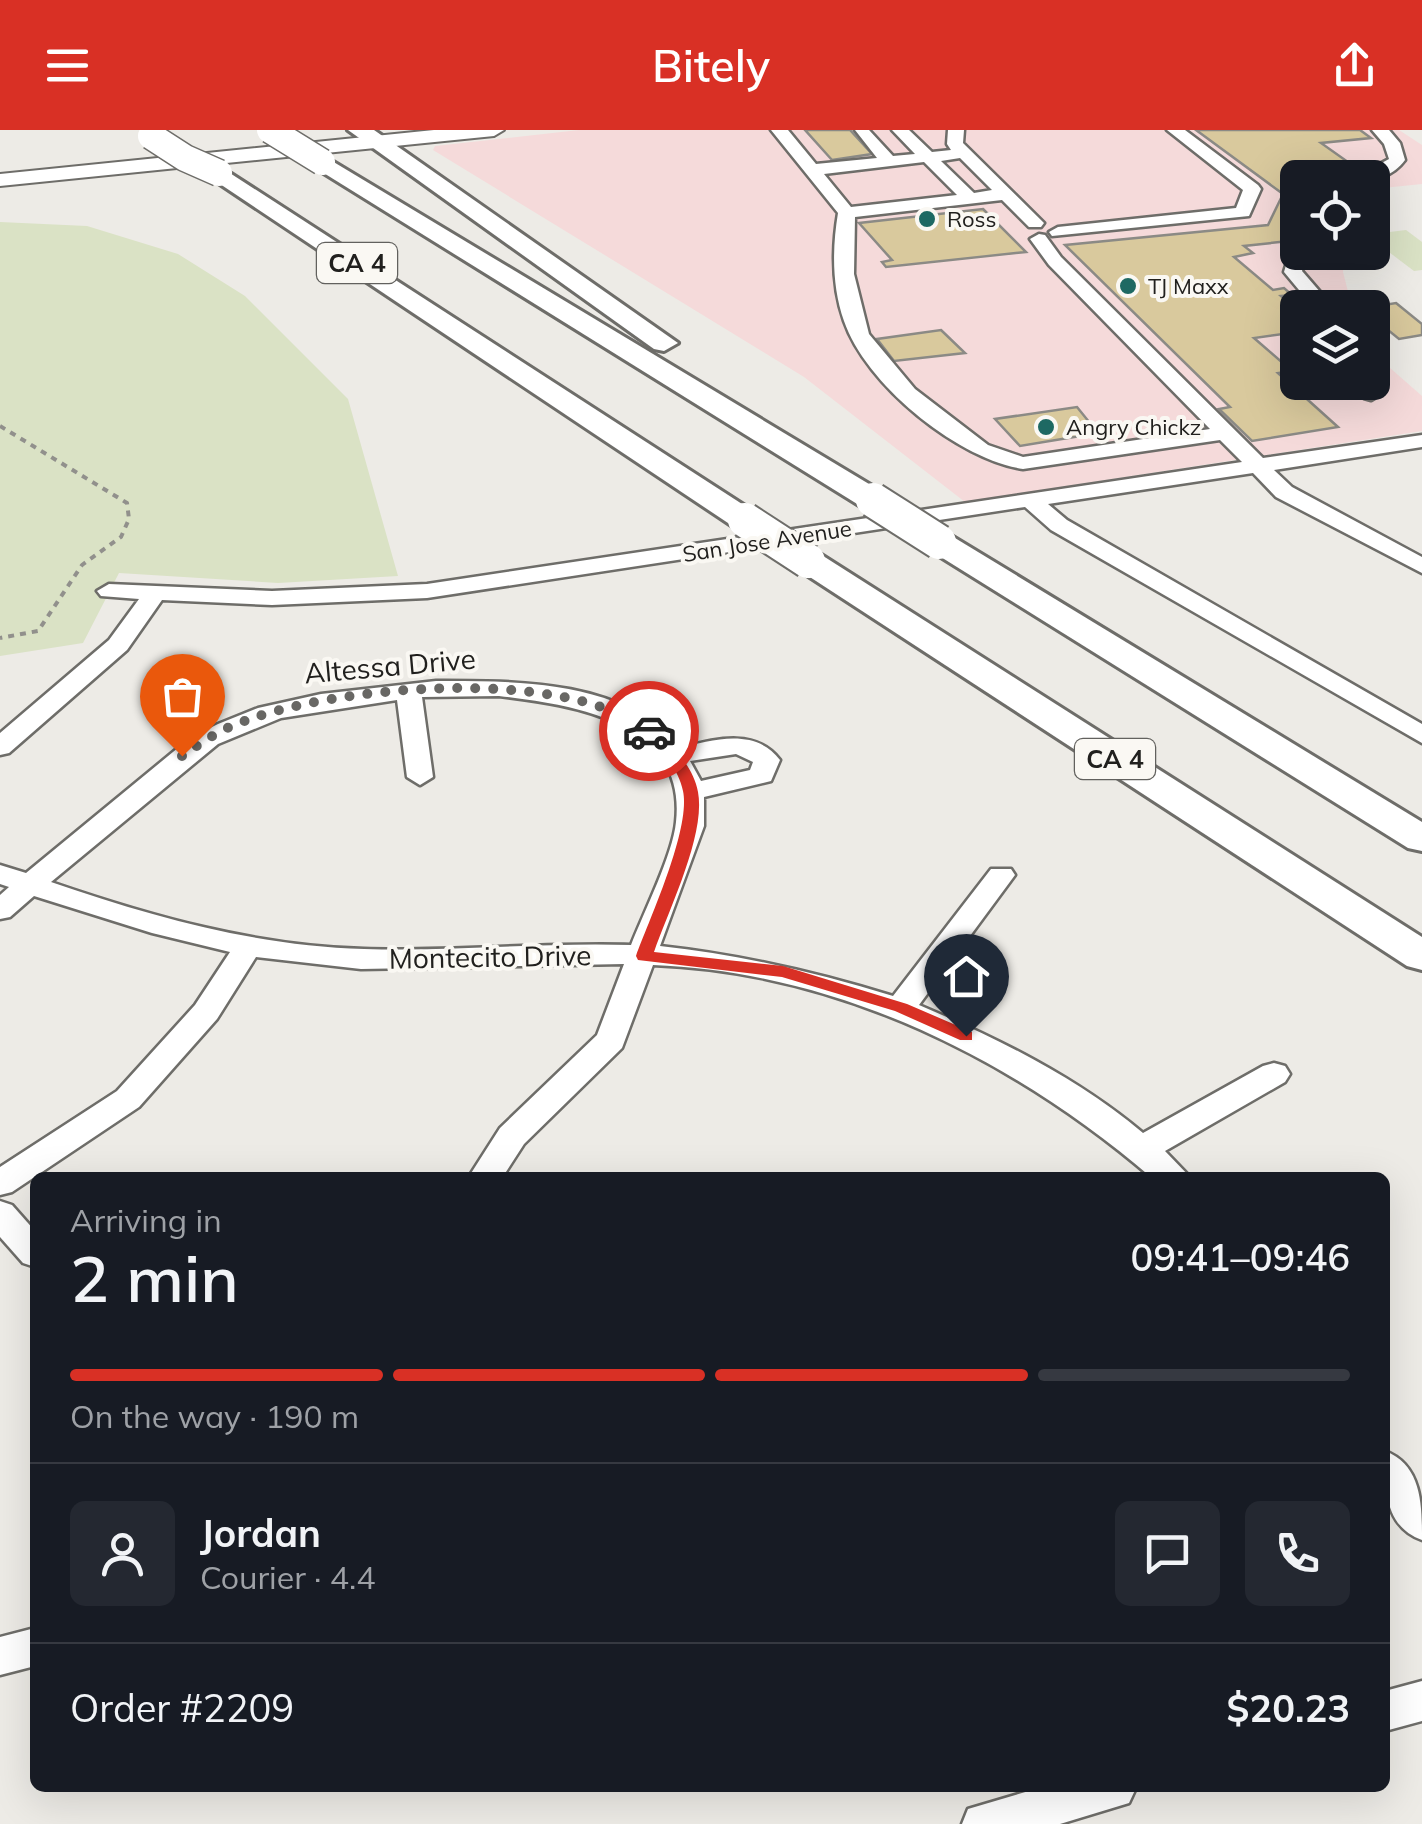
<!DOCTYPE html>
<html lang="en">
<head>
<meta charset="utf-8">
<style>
  body { margin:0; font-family:Mulish,sans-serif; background:#242831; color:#f1f3f6; height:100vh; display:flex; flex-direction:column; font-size:38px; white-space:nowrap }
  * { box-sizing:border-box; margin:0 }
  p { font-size:32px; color:#9ea1a6 }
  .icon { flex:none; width:55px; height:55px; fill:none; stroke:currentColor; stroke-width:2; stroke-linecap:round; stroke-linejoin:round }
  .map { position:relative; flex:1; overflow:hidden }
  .drawer { position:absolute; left:30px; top:1042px; width:1360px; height:620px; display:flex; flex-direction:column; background:#171b24; border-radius:15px; box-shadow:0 10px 40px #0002 }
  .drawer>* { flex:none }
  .tools { position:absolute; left:1280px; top:30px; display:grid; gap:20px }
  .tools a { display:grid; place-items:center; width:110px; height:110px; border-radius:15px; background:#171b24; box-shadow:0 10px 40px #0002; font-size:50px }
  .pin { position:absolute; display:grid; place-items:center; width:85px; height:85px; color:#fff; margin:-102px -42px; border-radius:50% 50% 50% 0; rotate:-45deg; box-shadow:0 0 10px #0007 }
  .pin .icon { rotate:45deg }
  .courier { position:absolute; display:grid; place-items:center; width:100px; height:100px; margin:-50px; border:8px solid #d93025; border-radius:50%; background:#fff; color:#222; box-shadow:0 2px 12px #0007 }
  .headline em { font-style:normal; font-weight:600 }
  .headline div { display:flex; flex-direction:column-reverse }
  .headline { display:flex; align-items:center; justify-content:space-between; height:170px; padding:0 40px }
  h1 { font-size:65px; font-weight:600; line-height:75px }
  .bar { display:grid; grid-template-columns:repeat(4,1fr); gap:15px 10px; align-content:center; height:120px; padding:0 40px }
  .bar i { height:12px; border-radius:8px; background:#363941 }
  .bar .selected { background:#d93025 }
  .bar p { grid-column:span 4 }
  .line { display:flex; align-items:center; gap:25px; padding:0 40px; border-top:2px solid #363941 }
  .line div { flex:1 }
  .round { display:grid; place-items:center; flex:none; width:105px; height:105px; border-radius:15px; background:#242831 }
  header { display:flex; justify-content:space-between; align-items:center; height:130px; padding:0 40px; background:#d93025; color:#fff; font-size:45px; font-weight:600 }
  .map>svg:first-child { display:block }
  .commercial { fill:#f5dada }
  .green { fill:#dae2c5 }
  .building { fill:#d9c99d; stroke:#8b8a85; stroke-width:2.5 }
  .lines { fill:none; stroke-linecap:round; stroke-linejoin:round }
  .minor-casing { stroke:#6e6d69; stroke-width:5 }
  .major-casing { stroke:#6e6d69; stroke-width:4 }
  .highway-casing { stroke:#6e6d69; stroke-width:6 }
  .path { stroke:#91908c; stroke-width:4; stroke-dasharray:6 6; stroke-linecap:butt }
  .minor { fill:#fff; fill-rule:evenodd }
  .major { fill:#fff; fill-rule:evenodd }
  .highway { fill:#fff; fill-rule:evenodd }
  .highway-bridge-far1-casing { stroke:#6e6d69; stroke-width:29; stroke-linecap:butt }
  .highway-bridge-casing { stroke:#6e6d69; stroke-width:38; stroke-linecap:butt }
  .highway-bridge-far1 { stroke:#fff; stroke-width:26 }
  .highway-bridge { stroke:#fff; stroke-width:34 }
  .route { fill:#d93025 }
  .done { stroke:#686764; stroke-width:10; stroke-dasharray:0 18 }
  .poi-dot { fill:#1e6963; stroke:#faf8f3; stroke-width:4 }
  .labels { text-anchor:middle; stroke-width:8; stroke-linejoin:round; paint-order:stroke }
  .far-poi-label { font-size:22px; fill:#21201e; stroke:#faf8f3; text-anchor:start }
  .far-street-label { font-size:22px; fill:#21201e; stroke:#faf8f3 }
  .shield { fill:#faf8f3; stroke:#62615e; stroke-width:2.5 }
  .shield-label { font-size:25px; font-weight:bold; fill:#21201e }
  .street-label { font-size:28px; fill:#21201e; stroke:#faf8f3 }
</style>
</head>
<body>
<header><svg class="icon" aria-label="menu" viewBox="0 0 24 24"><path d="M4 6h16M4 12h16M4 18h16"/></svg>Bitely<svg class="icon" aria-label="share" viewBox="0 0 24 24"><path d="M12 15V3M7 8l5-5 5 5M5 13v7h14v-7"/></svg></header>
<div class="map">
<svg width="1422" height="1694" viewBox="0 0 1422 1694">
  <rect width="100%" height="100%" fill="#edebe6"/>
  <polygon class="commercial" points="579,0 1399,0 1422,15 1422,54 1373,59 1372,48 1298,48 1298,122 1345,123 1343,142 1352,177 1298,178 1298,252 1372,252 1373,223 1422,266 1422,301 965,372 804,247 433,20 435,16"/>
  <g class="green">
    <polygon points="0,92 87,96 178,124 245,166 348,269 398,446 278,453 119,443 83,513 0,526"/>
    <polygon points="1406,100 1422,112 1422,140 1414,141 1373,110 1373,104"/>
  </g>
  <g class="building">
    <polygon points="805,0 850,0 872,24 832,30"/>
    <polygon points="1196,0 1360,0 1371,8 1321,13 1355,37 1310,42 1317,48 1298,48 1298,106 1289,111 1244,116 1253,123 1234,127 1273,160 1284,158 1292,165 1281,166 1298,181 1298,202 1254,208 1292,241 1278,243 1338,297 1252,311 1219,279 1230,277 1065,115 1268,95 1283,64"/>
    <polygon points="983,79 1026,122 886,137 882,132 892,130 859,93"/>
    <polygon points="1396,173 1422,194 1422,205 1399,209 1372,187 1372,178 1365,178"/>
    <polygon points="941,200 965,223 894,231 877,209"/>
    <polygon points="1077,277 1098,303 1020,316 995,289"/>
  </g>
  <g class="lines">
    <g class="minor-casing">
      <g id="minor">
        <path d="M771 0H788L816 34 877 28 855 0H869L893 26 915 24 892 0H909L932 22 951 20 947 14 948 0H964L963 13 1044 93 1041 97H1029L1002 70 855 87 854 144 869 204 915 259 988 315 1023 327 1210 299 1049 135 1030 109 1039 104 1045 105 1061 127 1263 328 1422 305V317L1274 340 1292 357 1422 427V443L1276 367 1253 343 1048 374 1067 390 1422 594V613L1051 400 1025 377 427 468 272 475 162 470 127 520 9 623 0 625V603L109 510 139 469 101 466 97 461 109 454 272 461 427 454 1242 332 1220 310 1023 339C958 329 866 255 844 191 832 157 832 119 838 83ZM960 28 992 60 974 63 941 31ZM924 32 957 65 851 77 824 44Z"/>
        <polygon points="1167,0 1185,0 1258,55 1261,59 1249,86 1052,106 1049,102 1058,97 1236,78 1243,60"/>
        <path d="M1372 0H1389L1400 13 1405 30C1390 50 1375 48 1354 48L1389 29 1384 14Z"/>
        <polygon points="1298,117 1298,122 1308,122 1302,141 1334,178 1314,178 1284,142 1290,122"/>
        <polygon points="1372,248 1381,264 1371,270 1364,268 1355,252 1372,252"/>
        <path d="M436 551C515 551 626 549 679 618 713 610 755 597 780 630L771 651 704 667V696L660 816C741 825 816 842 893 866L991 739H1011L1015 745 919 875C999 909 1076 947 1143 1003L1263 936 1274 933 1285 936 1290 944 1285 952 1165 1021 1191 1048H1152C1013 929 839 842 653 835L622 918 524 1014 502 1048H468L500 998 597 905 624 834 361 839 256 827 217 889 139 977 12 1062 0 1065V1037L117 961 195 875 230 822 152 803 34 766 10 787 0 789V765L9 757 0 754V735L26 743 190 608 218 594 258 578 321 564ZM499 566C573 575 687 591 676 692 673 724 644 782 631 815 542 812 453 822 364 819 256 816 153 787 51 752L218 614 281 588 397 570 407 647 420 655 433 647 422 567ZM736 624 753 632 750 640 701 651 690 631Z"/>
        <polygon points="0,1071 12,1075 35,1101 35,1137 23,1133 0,1107"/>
        <path d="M1385 1321C1422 1335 1422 1375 1422 1410 1383 1396 1385 1355 1385 1321Z"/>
        <polygon points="35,1498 35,1536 0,1545 0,1507"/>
        <polygon points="1422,1551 1422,1591 1385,1601 1385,1561"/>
        <polygon points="1039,1658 1136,1658 1129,1673 1060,1694 962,1694 968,1679"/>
      </g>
    </g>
    <g class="major-casing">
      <polygon id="major" points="434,0 504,0 494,6 0,56 0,44"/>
    </g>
    <g class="highway-casing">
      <g id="highway">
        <polygon points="348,0 374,0 678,213 664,221 654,219"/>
        <polygon points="322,25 884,363 889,370 884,377 862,377 314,37 310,32"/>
        <polygon points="219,36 756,383 761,390 756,397 734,397 211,48 207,43 211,38"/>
        <polygon points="939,402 950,405 1422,692 1422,721 1408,718 928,419 923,412 928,405"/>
        <polygon points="808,421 820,424 1422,807 1422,840 1407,836 796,438 792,431 796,424"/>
      </g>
    </g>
    <polyline class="path" points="0,296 127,373 129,389 121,407 82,435 38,501 0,508"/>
    <use href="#minor" class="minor"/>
    <use href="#major" class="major"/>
    <use href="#highway" class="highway"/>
    <g class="highway-bridge-far1-casing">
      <g id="highway-bridge-far1">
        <polyline points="270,0 322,32"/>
        <polyline points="151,6 185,28 219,43"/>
      </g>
    </g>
    <g class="highway-bridge-casing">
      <g id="highway-bridge">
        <polyline points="873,370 939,412"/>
        <polyline points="745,390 808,431"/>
      </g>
    </g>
    <use href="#highway-bridge-far1" class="highway-bridge-far1"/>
    <use href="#highway-bridge" class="highway-bridge"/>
  </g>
  <path class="route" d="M644 598H654C672 616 693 635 698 662 706 705 668 781 654 822L783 836 907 874 972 902V910H960L895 881 782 847 638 830 636 826C650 788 691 699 683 661 678 637 660 620 644 604Z"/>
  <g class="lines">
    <path class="done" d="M182 626C198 615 215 603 234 595 331 555 562 535 649 601"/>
  </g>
  <g class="poi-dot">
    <circle cx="927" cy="89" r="10"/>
    <circle cx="1128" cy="156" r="10"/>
    <circle cx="1046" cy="297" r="10"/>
  </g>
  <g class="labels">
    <g class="far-poi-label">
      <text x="947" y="97">Ross</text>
      <text x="1148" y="164">TJ Maxx</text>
      <text x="1066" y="305">Angry Chickz</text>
    </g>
    <g class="far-street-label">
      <text transform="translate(767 411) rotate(-9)" y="8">San Jose Avenue</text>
    </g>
    <g class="shield">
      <rect x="317" y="113" width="80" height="40" rx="8"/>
      <rect x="1075" y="609" width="80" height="40" rx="8"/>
    </g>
    <g class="shield-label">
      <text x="357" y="142">CA 4</text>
      <text x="1115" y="638">CA 4</text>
    </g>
    <g class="street-label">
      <text transform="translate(390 536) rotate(-5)" y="10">Altessa Drive</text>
      <text transform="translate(490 827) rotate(-1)" y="10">Montecito Drive</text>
    </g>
  </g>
</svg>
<div class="tools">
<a><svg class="icon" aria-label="locate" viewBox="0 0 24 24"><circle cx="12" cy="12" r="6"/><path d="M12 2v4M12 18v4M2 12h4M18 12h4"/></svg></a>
<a><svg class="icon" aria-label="layers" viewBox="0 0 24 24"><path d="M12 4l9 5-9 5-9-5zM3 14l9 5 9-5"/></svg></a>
</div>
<div class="pin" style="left:182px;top:626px;background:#ea580c"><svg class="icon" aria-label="bag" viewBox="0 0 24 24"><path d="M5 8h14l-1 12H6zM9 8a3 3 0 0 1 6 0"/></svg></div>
<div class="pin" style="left:966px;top:906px;background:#1f2937"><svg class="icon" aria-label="home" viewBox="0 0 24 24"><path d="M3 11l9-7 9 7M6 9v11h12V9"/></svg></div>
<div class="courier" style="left:649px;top:601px"><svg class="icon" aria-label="car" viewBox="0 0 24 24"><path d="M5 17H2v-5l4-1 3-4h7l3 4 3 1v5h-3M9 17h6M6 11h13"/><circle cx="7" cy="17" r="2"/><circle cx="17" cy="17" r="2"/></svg></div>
<section class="drawer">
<div class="headline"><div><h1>2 min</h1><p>Arriving in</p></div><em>09:41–09:46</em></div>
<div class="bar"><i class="selected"></i><i class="selected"></i><i class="selected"></i><i></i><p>On the way · 190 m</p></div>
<div class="line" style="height:180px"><a class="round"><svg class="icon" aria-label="person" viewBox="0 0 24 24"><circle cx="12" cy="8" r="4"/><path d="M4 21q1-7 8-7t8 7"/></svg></a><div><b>Jordan</b><p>Courier · 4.4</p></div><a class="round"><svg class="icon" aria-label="chat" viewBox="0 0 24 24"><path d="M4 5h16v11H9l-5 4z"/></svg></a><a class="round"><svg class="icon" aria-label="phone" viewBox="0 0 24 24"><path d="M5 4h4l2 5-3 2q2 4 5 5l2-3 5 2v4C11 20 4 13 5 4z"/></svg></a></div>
<div class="line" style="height:130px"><div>Order #2209</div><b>$20.23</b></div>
</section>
</div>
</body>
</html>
